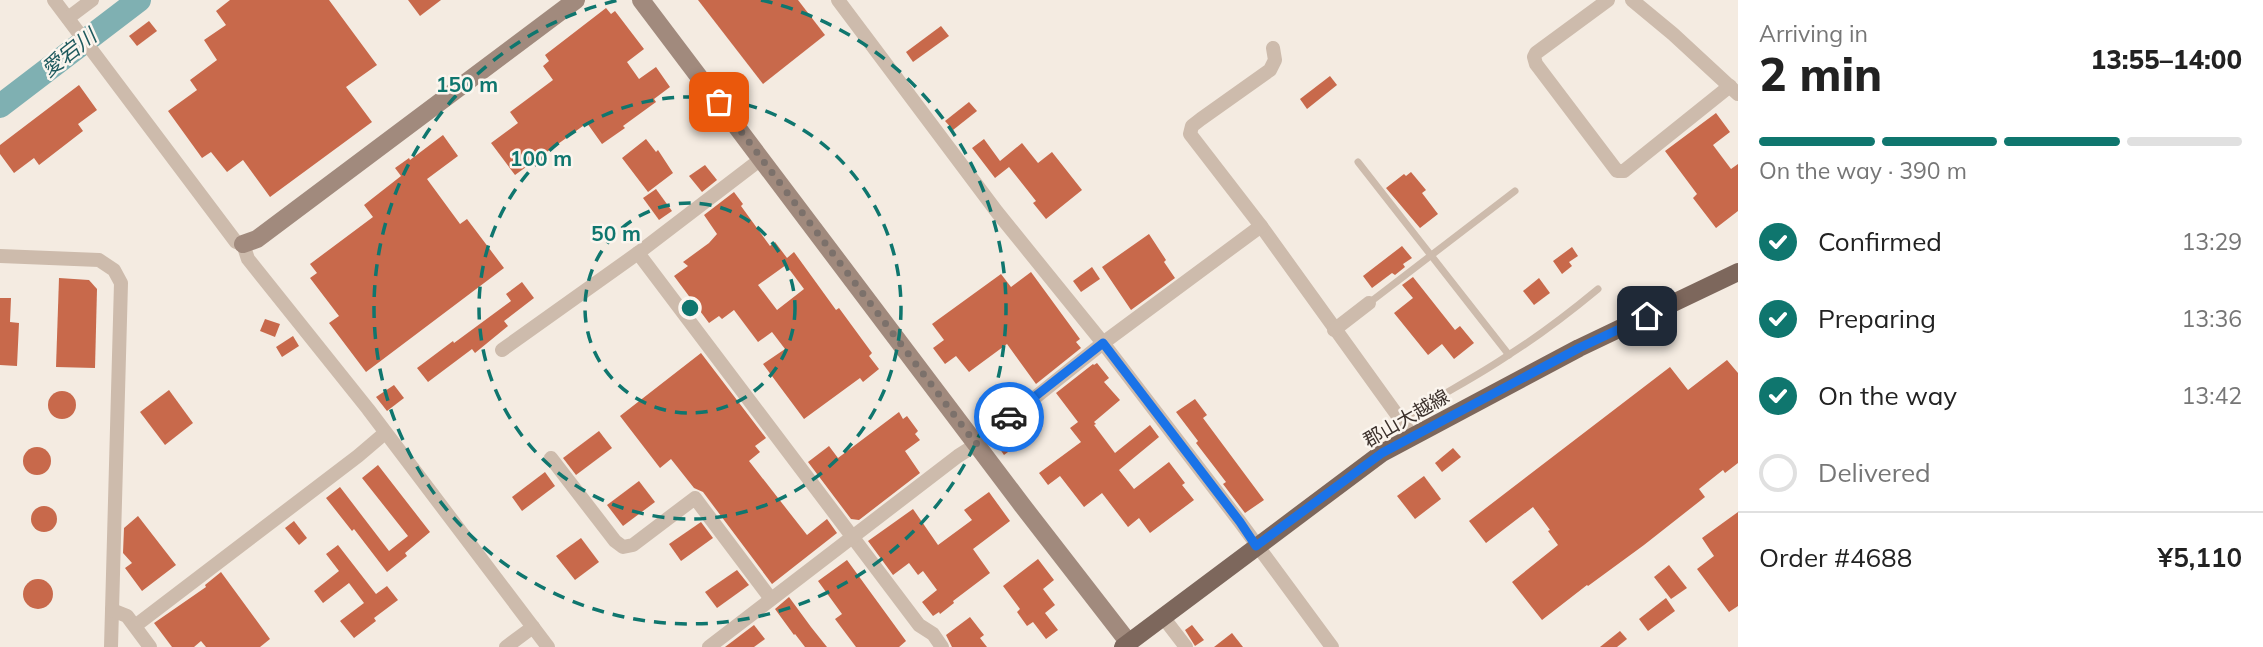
<!DOCTYPE html>
<html lang="en">
<head>
<meta charset="utf-8">
<style>
  body { margin:0; font-family:Mulish,"Noto Sans JP",sans-serif; background:#f6f6f6; color:#222; height:100vh; display:flex; flex-direction:column; font-size:26px; white-space:nowrap }
  * { box-sizing:border-box; margin:0 }
  p { font-size:23px; color:#767676 }
  .icon { flex:none; width:38px; height:38px; fill:none; stroke:currentColor; stroke-width:2; stroke-linecap:round; stroke-linejoin:round }
  .map { position:relative; flex:1; overflow:hidden }
  .sheet { display:flex; flex-direction:column; background:#fff; width:525px }
  .sheet>* { flex:none }
  .pin { position:absolute; display:grid; place-items:center; width:60px; height:60px; color:#fff; margin:-30px; border-radius:14px; box-shadow:0 4px 10px #0006 }
  .courier { position:absolute; display:grid; place-items:center; width:70px; height:70px; margin:-35px; border:5px solid #1a73e8; border-radius:50%; background:#fff; color:#222; box-shadow:0 2px 9px #0007 }
  .overview em { font-style:normal; font-weight:800 }
  .overview div { display:flex; flex-direction:column-reverse }
  .overview { display:flex; align-items:center; justify-content:space-between; height:119px; padding:0 21px }
  h1 { font-size:46px; font-weight:800; line-height:52px }
  .bar { display:grid; grid-template-columns:repeat(4,1fr); gap:10px 7px; align-content:center; height:84px; padding:0 21px }
  .bar i { height:9px; border-radius:5px; background:#e0e0e0 }
  .bar .selected { background:#0f766e }
  .bar p { grid-column:span 4 }
  .line { display:flex; align-items:center; gap:18px; padding:0 21px; border-top:2px solid #e0e0e0 }
  .line div { flex:1 }
  ol { padding:0 21px; list-style:none }
  li { display:flex; align-items:center; gap:21px; height:77px }
  li p { margin-inline-start:auto }
  li .icon { padding:7px; border-radius:50%; background:#0f766e; color:#fff; stroke-width:4 }
  li:last-child { color:#767676 }
  li i { width:38px; height:38px; border:4px solid #e0e0e0; border-radius:50% }
  main { display:flex; flex:1; min-height:0 }
  .map>svg:first-child { display:block }
  .lines { fill:none; stroke-linecap:round; stroke-linejoin:round }
  .river { stroke:#7fb0b2; stroke-width:24 }
  .building { fill:#c8694b; fill-rule:evenodd }
  .lane { stroke:#cdbbac; stroke-width:7 }
  .street { stroke:#cdbbac; stroke-width:14 }
  .secondary { stroke:#a18a7d; stroke-width:18 }
  .primary { stroke:#7d675c; stroke-width:18 }
  .done { stroke:#7c716b; stroke-width:7; stroke-dasharray:0 12.6 }
  .route { stroke:#1a73e8; stroke-width:9 }
  .ring { fill:none; stroke:#0f766e; stroke-width:3.5; stroke-dasharray:12 9 }
  .labels { text-anchor:middle; stroke-width:5; stroke-linejoin:round; paint-order:stroke }
  .street-label { font-size:19px; fill:#3b302b; stroke:#fbf5ee }
  .water-label { font-size:21px; font-style:italic; fill:#1f5a5e; stroke:#fbf5ee }
  .centre { fill:#0f766e; stroke:#fbf5ee; stroke-width:3.5 }
  .ring-label { font-size:21px; text-anchor:middle; font-weight:bold; fill:#0f766e; stroke:#fbf5ee; stroke-width:5; stroke-linejoin:round; paint-order:stroke }
</style>
</head>
<body>
<main>
<div class="map">
<svg width="1738" height="647" viewBox="0 0 1738 647">
  <rect width="100%" height="100%" fill="#f4ebe1"/>
  <g class="lines">
    <polyline class="river" points="0,106 139,0"/>
  </g>
  <g class="building">
    <polygon points="230,0 329,0 377,65 346,87 372,122 270,197 243,160 227,172 211,152 202,158 168,111 197,90 190,80 217,60 204,40 226,25 216,11"/>
    <polygon points="408,0 441,0 420,16"/>
    <polygon points="698,0 798,0 825,35 763,84"/>
    <polygon points="606,8 611,14 615,11 644,49 627,62 639,79 656,67 670,87 654,99 656,102 623,126 625,128 602,144 587,123 515,175 491,143 518,123 510,112 553,80 543,66 549,61 545,55"/>
    <polygon points="149,21 157,31 137,46 129,36"/>
    <polygon points="941,26 949,36 913,62 906,52"/>
    <polygon points="1330,76 1337,85 1307,109 1300,99"/>
    <polygon points="79,85 97,110 78,124 83,131 39,165 34,158 14,173 0,154 0,145"/>
    <polygon points="969,102 977,111 953,130 945,121"/>
    <polygon points="1716,113 1730,132 1713,145 1731,169 1738,164 1738,211 1716,228 1693,198 1697,194 1665,151"/>
    <polygon points="443,135 458,156 427,179 460,224 467,219 504,268 366,372 329,323 339,316 310,278 317,273 310,264 373,217 364,205 401,176 395,168 409,158 410,160"/>
    <polygon points="646,139 656,152 658,150 673,173 648,192 622,158"/>
    <polygon points="984,139 1000,161 1022,143 1038,163 1052,152 1082,190 1046,219 1033,203 1036,201 1009,167 995,178 972,148"/>
    <polygon points="705,165 717,180 702,192 689,176"/>
    <polygon points="1411,172 1426,190 1422,193 1438,214 1420,228 1386,188 1404,174 1406,176"/>
    <polygon points="656,189 672,211 659,220 643,198"/>
    <path d="M734 192 743 204 741 206 770 246 775 242 787 258 794 252 836 310 839 308 872 353 869 356 879 369 863 382 860 378 804 419 763 364 785 349 772 332 758 342 734 310 722 319 719 316 709 323 674 276 688 266 683 262 709 243 717 234 704 215ZM786 265 804 289 777 310 758 285Z"/>
    <polygon points="1149,234 1166,260 1164,262 1175,278 1131,310 1102,267"/>
    <polygon points="1402,246 1412,258 1403,264 1405,267 1395,275 1392,273 1372,288 1363,276"/>
    <polygon points="1572,247 1578,256 1569,262 1572,266 1562,274 1553,261"/>
    <polygon points="1092,267 1100,279 1081,292 1073,281"/>
    <polygon points="1031,272 1080,339 1076,342 1081,348 1036,384 1007,344 969,372 956,356 945,364 933,348 944,340 932,324 1001,274 1011,287"/>
    <polygon points="1413,277 1455,330 1460,326 1474,343 1454,359 1442,344 1428,355 1394,313 1413,298 1402,285"/>
    <polygon points="59,278 89,280 97,289 95,368 56,367"/>
    <polygon points="1539,278 1550,293 1534,305 1523,291"/>
    <polygon points="522,282 534,298 504,321 508,326 475,353 472,349 428,382 417,368 453,341 454,343 511,301 506,294"/>
    <polygon points="0,298 11,298 10,322 19,323 17,366 0,365"/>
    <polygon points="265,319 280,324 275,337 260,331"/>
    <polygon points="293,336 299,346 282,357 276,347"/>
    <polygon points="701,353 766,438 755,446 760,452 749,461 807,535 827,519 837,533 772,584 703,492 694,488 671,459 660,468 620,416"/>
    <polygon points="1727,360 1738,373 1738,463 1725,473 1723,470 1699,489 1705,497 1644,545 1588,586 1587,585 1542,620 1512,582 1558,545 1548,531 1550,530 1533,507 1486,543 1469,521 1670,367 1688,390"/>
    <polygon points="1097,363 1109,378 1104,382 1120,400 1094,422 1096,424 1094,425 1115,453 1150,425 1159,437 1119,470 1134,489 1169,462 1185,483 1182,485 1194,500 1150,533 1139,518 1128,527 1102,493 1084,507 1060,476 1048,485 1039,473 1081,442 1070,428 1078,422 1056,393 1093,364 1094,365"/>
    <polygon points="394,385 404,398 387,411 376,397"/>
    <polygon points="169,390 193,423 165,445 140,412"/>
    <circle cx="62" cy="405" r="14"/>
    <polygon points="1195,399 1207,415 1203,418 1264,500 1245,513 1223,484 1226,482 1196,443 1198,441 1176,412"/>
    <polygon points="899,412 903,419 907,416 918,431 915,434 920,440 905,451 920,473 859,520 851,519 808,462 829,446 838,458"/>
    <polygon points="1033,412 1043,426 1004,455 995,442"/>
    <polygon points="599,431 612,448 576,475 563,458"/>
    <circle cx="37" cy="461" r="14"/>
    <polygon points="1453,448 1461,457 1442,472 1435,463"/>
    <polygon points="378,465 430,532 405,553 407,556 387,572 354,529 352,531 326,498 340,487 389,551 408,536 362,478"/>
    <polygon points="545,472 555,486 522,511 512,497"/>
    <polygon points="1424,476 1441,499 1415,519 1397,496"/>
    <polygon points="639,481 655,502 623,526 607,505"/>
    <polygon points="989,492 1010,521 973,549 990,573 953,601 954,603 940,614 939,612 933,616 922,602 937,590 923,571 918,575 909,563 893,575 868,541 913,509 938,545 972,520 964,510"/>
    <circle cx="44" cy="519" r="13"/>
    <polygon points="1738,512 1738,606 1729,612 1697,569 1714,556 1702,538"/>
    <polygon points="138,516 176,565 142,591 125,568 132,563 123,553 124,528"/>
    <polygon points="294,521 307,538 299,545 285,528"/>
    <polygon points="701,522 713,538 681,561 669,544"/>
    <polygon points="581,538 599,562 575,580 556,556"/>
    <polygon points="338,545 376,594 387,586 398,600 374,618 376,621 354,638 340,621 364,603 349,583 323,603 314,591 339,571 326,554"/>
    <polygon points="1038,559 1054,580 1043,589 1055,605 1045,613 1058,630 1046,639 1033,622 1027,626 1017,612 1020,609 1003,586"/>
    <polygon points="847,560 906,641 899,647 856,647 835,619 842,614 818,581"/>
    <polygon points="1669,565 1687,588 1671,599 1654,577"/>
    <polygon points="737,570 749,585 717,608 705,592"/>
    <polygon points="221,572 270,639 260,647 206,647 201,641 194,647 172,647 154,623 206,587 205,585"/>
    <circle cx="38" cy="594" r="15"/>
    <polygon points="789,597 811,627 827,647 805,647 795,634 794,635 775,609"/>
    <polygon points="1666,598 1675,611 1648,631 1639,619"/>
    <polygon points="970,617 984,635 980,638 987,647 952,647 946,635"/>
    <polygon points="754,625 765,639 754,647 725,647"/>
    <polygon points="1192,625 1204,640 1195,646 1185,630"/>
    <polygon points="1620,631 1627,639 1617,647 1600,647"/>
    <polygon points="1232,633 1243,647 1214,647"/>
  </g>
  <g class="lines">
    <g class="lane">
      <polyline points="1358,162 1509,355"/>
      <polyline points="1369,303 1515,191"/>
      <path d="M1402 420C1436 397 1473 379 1507 356 1539 336 1569 313 1598 289"/>
    </g>
    <g class="street">
      <polyline points="54,0 230,234 236,242 243,244 248,259 368,409 548,647"/>
      <polyline points="838,0 997,212 1103,343 1240,522 1332,647"/>
      <polyline points="1608,0 1536,53 1534,57 1536,64 1617,171 1624,171 1730,86"/>
      <polyline points="1632,0 1673,34 1738,94"/>
      <polyline points="68,18 92,0"/>
      <polyline points="1261,226 1413,437"/>
      <polyline points="638,253 919,625 933,634 942,647"/>
      <polyline points="0,256 99,260 114,270 121,283 111,647"/>
      <polyline points="1334,330 1369,303"/>
      <polyline points="502,350 638,253 761,159"/>
      <polyline points="551,458 615,541 623,547 633,545 695,498 771,599"/>
      <polyline points="112,610 127,616 150,647"/>
      <polyline points="1163,617 1186,647"/>
      <polyline points="135,626 358,456 385,433"/>
      <polyline points="506,647 533,627"/>
      <polyline points="709,647 958,456 977,444 1103,343 1261,226 1190,134 1192,126 1201,119 1270,70 1275,60 1273,48"/>
    </g>
    <g class="secondary">
      <polyline points="641,0 1022,505 1129,643"/>
      <polyline points="243,244 257,239 576,0"/>
    </g>
    <polyline class="primary" points="1123,647 1382,453 1579,348 1738,272"/>
  </g>
  <g class="lines">
    <polyline class="done" points="719,102 976,444 1009,417"/>
    <polyline class="route" points="1009,417 1103,343 1240,522 1256,546 1382,453 1579,348 1647,316"/>
  </g>
  <g class="ring">
    <circle cx="690" cy="308" r="105"/>
    <circle cx="690" cy="308" r="211"/>
    <path d="M761 0A316 316 0 1 1 619 0"/>
  </g>
  <g class="labels">
    <g class="street-label">
      <text transform="translate(1406 418) rotate(-30)" y="7">郡山大越線</text>
    </g>
    <g class="water-label">
      <text transform="translate(69 53) rotate(-38)" y="7">愛宕川</text>
    </g>
  </g>
  <circle cx="690" cy="308" r="10" class="centre"/>
  <g class="ring-label">
    <text x="467" y="92">150 m</text>
    <text x="541" y="166">100 m</text>
    <text x="616" y="241">50 m</text>
  </g>
</svg>
<div class="pin" style="left:719px;top:102px;background:#ea580c"><svg class="icon" aria-label="bag" viewBox="0 0 24 24"><path d="M5 8h14l-1 12H6zM9 8a3 3 0 0 1 6 0"/></svg></div>
<div class="pin" style="left:1647px;top:316px;background:#1f2937"><svg class="icon" aria-label="home" viewBox="0 0 24 24"><path d="M3 11l9-7 9 7M6 9v11h12V9"/></svg></div>
<div class="courier" style="left:1009px;top:417px"><svg class="icon" aria-label="car" viewBox="0 0 24 24"><path d="M5 17H2v-5l4-1 3-4h7l3 4 3 1v5h-3M9 17h6M6 11h13"/><circle cx="7" cy="17" r="2"/><circle cx="17" cy="17" r="2"/></svg></div>
</div>
<section class="sheet">
<div class="overview"><div><h1>2 min</h1><p>Arriving in</p></div><em>13:55–14:00</em></div>
<div class="bar"><i class="selected"></i><i class="selected"></i><i class="selected"></i><i></i><p>On the way · 390 m</p></div>
<ol>
<li><svg class="icon" aria-label="check" viewBox="0 0 24 24"><path d="M5 12l5 5 9-10"/></svg>Confirmed<p>13:29</p></li>
<li><svg class="icon" aria-label="check" viewBox="0 0 24 24"><path d="M5 12l5 5 9-10"/></svg>Preparing<p>13:36</p></li>
<li><svg class="icon" aria-label="check" viewBox="0 0 24 24"><path d="M5 12l5 5 9-10"/></svg>On the way<p>13:42</p></li>
<li><i></i>Delivered</li>
</ol>
<div class="line" style="height:91px"><div>Order #4688</div><b>¥5,110</b></div>
</section>
</main>
</body>
</html>
